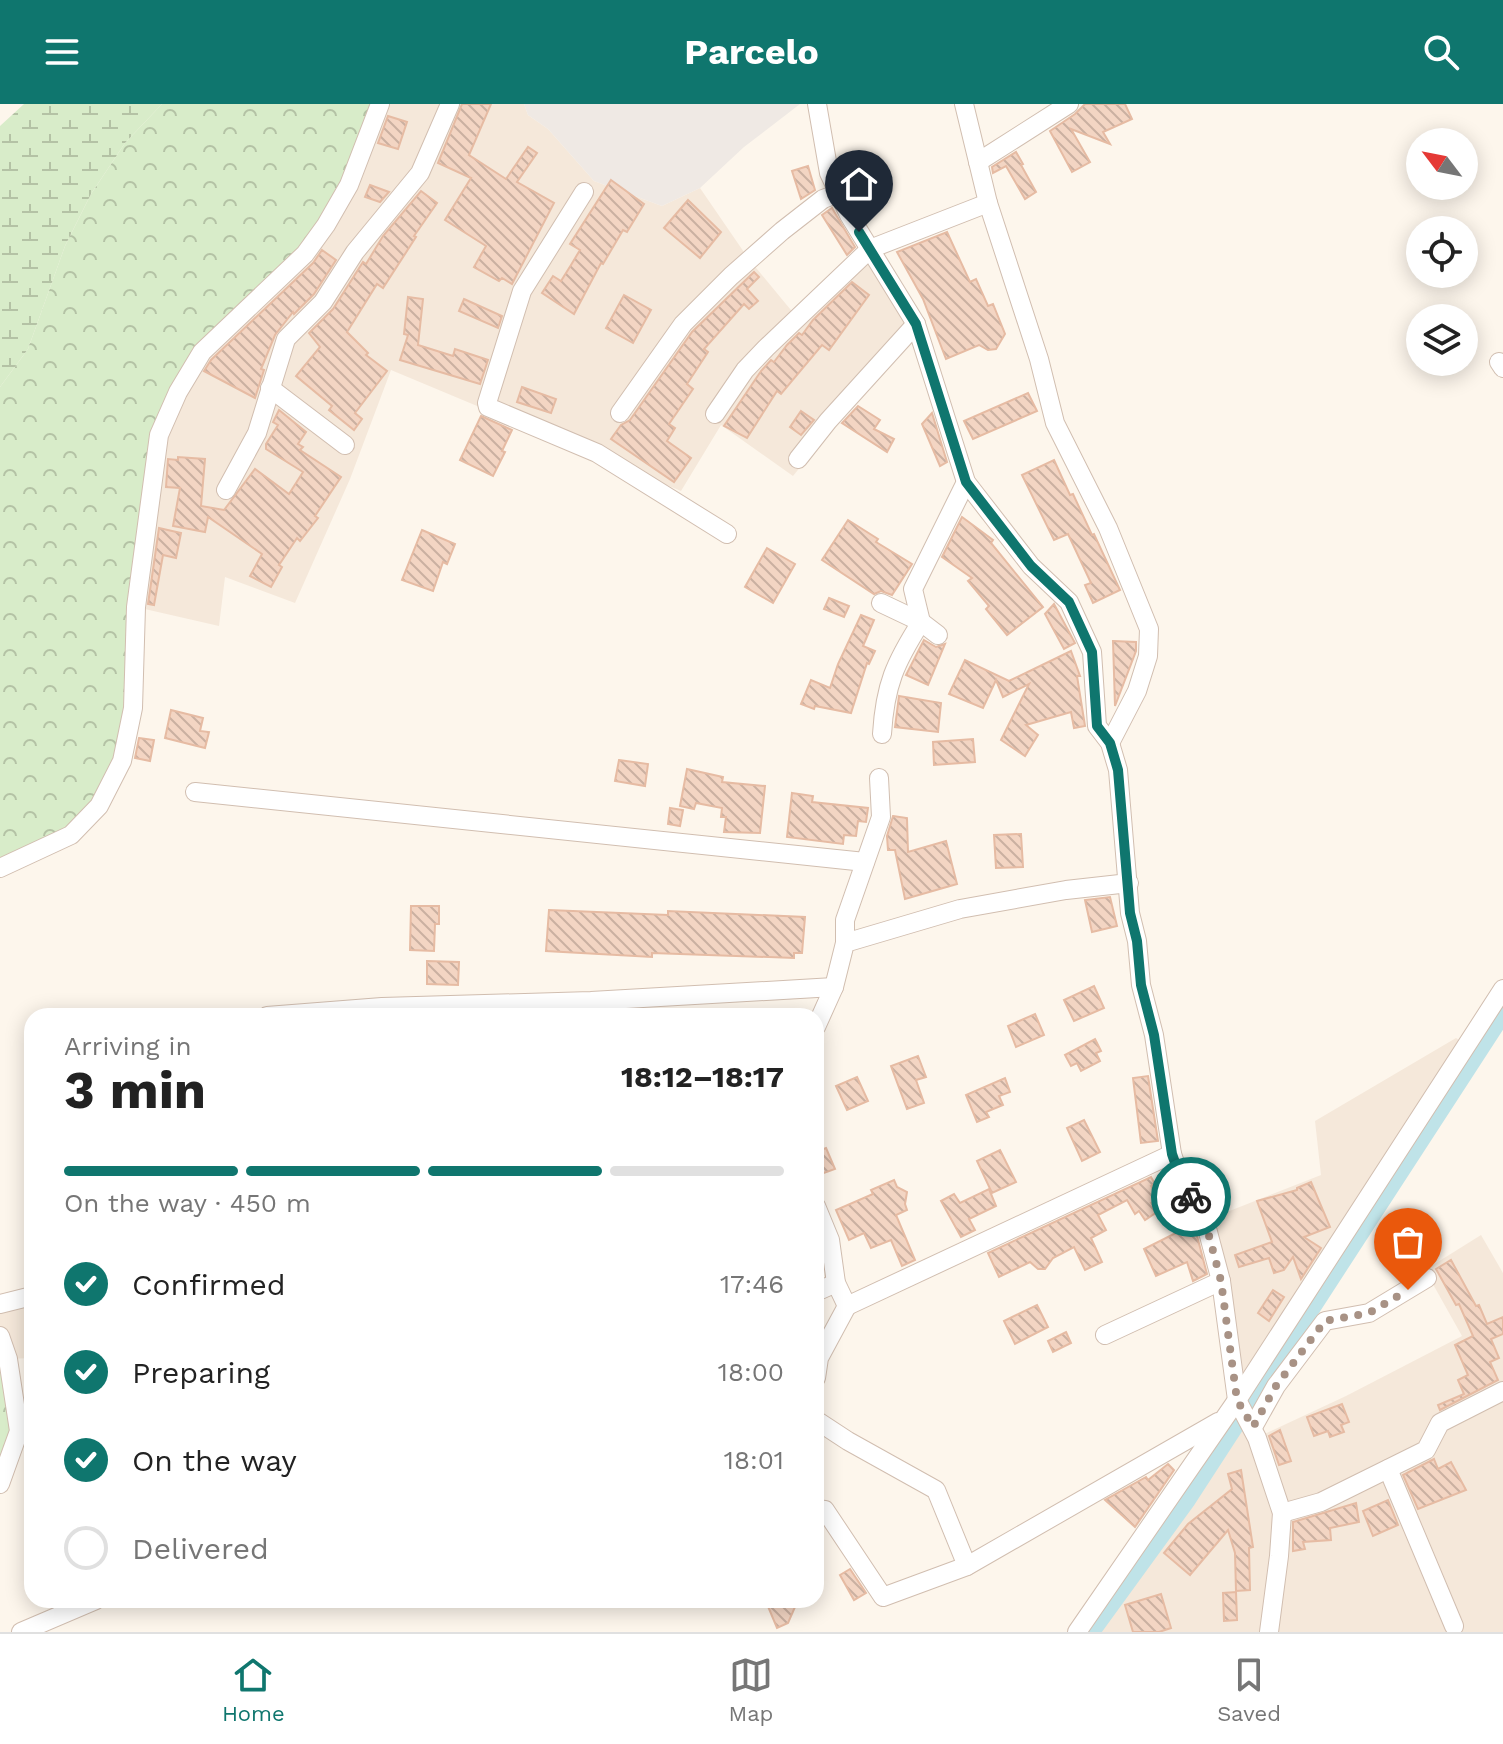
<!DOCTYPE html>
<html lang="en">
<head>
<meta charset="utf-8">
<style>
  body { margin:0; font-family:"Work Sans",sans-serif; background:#f2f2f2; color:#222; height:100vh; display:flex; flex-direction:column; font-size:30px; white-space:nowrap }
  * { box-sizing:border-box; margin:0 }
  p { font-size:26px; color:#767676 }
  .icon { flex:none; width:44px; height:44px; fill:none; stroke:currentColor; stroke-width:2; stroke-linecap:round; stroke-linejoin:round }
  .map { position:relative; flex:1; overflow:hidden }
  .drawer { position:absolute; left:24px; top:904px; width:800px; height:600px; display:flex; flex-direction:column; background:#fff; border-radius:24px; box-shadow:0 4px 20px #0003 }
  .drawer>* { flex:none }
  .needle { width:52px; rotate:302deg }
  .buttons { position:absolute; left:1406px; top:24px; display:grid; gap:16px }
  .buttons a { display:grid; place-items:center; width:72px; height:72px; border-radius:50%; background:#fff; box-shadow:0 4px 20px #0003; font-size:40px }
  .pin { position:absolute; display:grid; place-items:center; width:68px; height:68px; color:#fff; margin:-82px -34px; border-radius:50% 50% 50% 0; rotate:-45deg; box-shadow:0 0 8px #0007 }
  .pin .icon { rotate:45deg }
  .courier { position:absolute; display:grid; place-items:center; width:80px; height:80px; margin:-40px; border:6px solid #0f766e; border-radius:50%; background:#fff; color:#222; box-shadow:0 2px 10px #0007 }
  .headline em { font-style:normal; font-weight:700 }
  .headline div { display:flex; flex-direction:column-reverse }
  .headline { display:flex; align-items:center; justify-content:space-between; height:136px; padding:0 40px }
  h1 { font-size:52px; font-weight:700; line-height:60px }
  .bar { display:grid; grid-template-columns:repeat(4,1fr); gap:12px 8px; align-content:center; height:96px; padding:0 40px }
  .bar i { height:10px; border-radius:6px; background:#e0e0e0 }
  .bar .selected { background:#0f766e }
  .bar p { grid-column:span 4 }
  ol { padding:0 40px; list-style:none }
  li { display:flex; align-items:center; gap:24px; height:88px }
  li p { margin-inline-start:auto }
  li .icon { padding:8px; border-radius:50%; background:#0f766e; color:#fff; stroke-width:4 }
  li:last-child { color:#767676 }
  li i { width:44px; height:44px; border:4px solid #e0e0e0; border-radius:50% }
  header { display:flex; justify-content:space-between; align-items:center; height:104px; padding:0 40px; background:#0f766e; color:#fff; font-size:36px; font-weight:700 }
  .tab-bar { display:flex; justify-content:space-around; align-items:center; height:112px; border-top:2px solid #e0e0e0; background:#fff; font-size:22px; color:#767676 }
  .tab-bar a { display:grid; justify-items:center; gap:4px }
  .tab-bar .selected { color:#0f766e }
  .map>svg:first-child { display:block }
  .residential { fill:#f5e8da }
  .industrial { fill:#efe9e4 }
  .forest { fill:url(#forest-crowns) }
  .wetland { fill:url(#wetland-marsh) }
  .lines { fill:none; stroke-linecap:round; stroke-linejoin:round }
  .canal { stroke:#bfe3e8; stroke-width:16 }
  .building { fill:url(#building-back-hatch); stroke:#e6bba3; stroke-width:2 }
  .minor-casing { stroke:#d1beb0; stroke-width:20 }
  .minor { stroke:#fff; stroke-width:18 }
  .done { stroke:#a89285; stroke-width:8; stroke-dasharray:0 14.4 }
  .route { stroke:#0f766e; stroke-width:10 }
</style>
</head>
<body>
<header><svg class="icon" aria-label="menu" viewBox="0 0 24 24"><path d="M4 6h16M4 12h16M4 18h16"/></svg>Parcelo<svg class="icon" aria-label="search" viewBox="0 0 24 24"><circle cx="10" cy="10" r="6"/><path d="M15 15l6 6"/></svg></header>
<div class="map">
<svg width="1503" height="1528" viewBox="0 0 1503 1528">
  <defs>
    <pattern id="forest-crowns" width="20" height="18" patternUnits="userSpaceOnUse" patternTransform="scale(2)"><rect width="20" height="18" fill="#d8ecc9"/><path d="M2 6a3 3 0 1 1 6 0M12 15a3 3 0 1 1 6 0" fill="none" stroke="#b4c2a5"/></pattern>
    <pattern id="wetland-marsh" width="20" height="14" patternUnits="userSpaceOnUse" patternTransform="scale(2)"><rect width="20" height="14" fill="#d8ecc9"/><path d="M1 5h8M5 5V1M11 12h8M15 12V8" fill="none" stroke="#b4c2a5"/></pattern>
    <pattern id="building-back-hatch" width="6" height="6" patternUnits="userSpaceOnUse" patternTransform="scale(2)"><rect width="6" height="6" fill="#f3d5c3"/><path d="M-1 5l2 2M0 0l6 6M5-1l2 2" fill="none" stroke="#cab0a1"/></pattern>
  </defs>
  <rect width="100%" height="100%" fill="#fdf6ec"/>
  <g class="residential">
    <polygon points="380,0 524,0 528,11 548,25 594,77 662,102 700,84 748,154 795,211 870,145 916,220 793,372 721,321 681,387 391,266 350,375 295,499 225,473 219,522 136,503 151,386 178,288"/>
    <polygon points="1456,934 1467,941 1237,1296 1258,1333 1346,1292 1462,1232 1425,1166 1481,1131 1503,1169 1503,1528 1077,1528 1237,1296 1204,1117 1321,1071 1315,1017"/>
    <polygon points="32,1192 32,1254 8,1255 0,1232 0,1200"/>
  </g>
  <polygon class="industrial" points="524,0 800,0 744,43 700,84 662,102 594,77 548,25 528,11"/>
  <g class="forest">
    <polygon points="162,0 380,0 326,121 202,248 159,331 122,657 71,731 0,764 0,283 28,245 65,142 91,90 125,39"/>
    <polygon points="0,1232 19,1327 0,1380"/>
  </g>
  <polygon class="wetland" points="24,0 162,0 125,39 91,90 65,142 28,245 0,283 0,22"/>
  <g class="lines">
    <polyline class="canal" points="1092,1528 1188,1396 1503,911"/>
  </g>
  <g class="building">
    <polygon points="462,0 491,0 469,51 506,75 528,43 537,49 517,78 554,99 512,180 502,174 499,177 474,163 486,142 445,116 471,74 438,59"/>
    <polygon points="1085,0 1125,0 1132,15 1103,28 1110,40 1071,25 1090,58 1072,68 1050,27 1075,10"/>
    <polygon points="388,12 407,18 398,45 378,39"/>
    <polygon points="1016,48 1023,60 1021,61 1036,88 1025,95 1006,62 993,69 992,63"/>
    <polygon points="808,62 815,86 801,95 792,67"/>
    <polygon points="611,76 644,100 627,128 623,126 603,160 601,159 574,210 542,189 553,172 561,177 571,161 580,146 570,140"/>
    <polygon points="370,81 389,88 380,98 365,93"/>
    <polygon points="421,87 437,99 414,132 416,133 383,184 377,180 347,228 368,249 366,251 387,267 355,309 362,315 354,326 329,306 332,302 296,272 320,243 309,229 333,205 363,158 366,160 383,132"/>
    <polygon points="688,96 721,128 700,154 664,124"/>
    <polygon points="832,104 855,143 847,151 822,111"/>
    <polygon points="947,128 970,178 976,175 988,202 993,200 1005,230 996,245 988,246 979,241 946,255 923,195 897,148"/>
    <polygon points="322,146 336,156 314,190 294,210 293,208 275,231 261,265 264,266 255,294 204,267 211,256 313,159"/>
    <polygon points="754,168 759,173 747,185 758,197 749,205 744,200 704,245 708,248 687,280 693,285 669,320 675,324 667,337 691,354 674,378 611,335 621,321 630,316 692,228"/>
    <polygon points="852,178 869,191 829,246 822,241 781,290 777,287 747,334 724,322 761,267 771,256 774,258 787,241 799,229 802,231 813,216"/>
    <polygon points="624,191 651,206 633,239 606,224"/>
    <polygon points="408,193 423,195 418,241 453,252 455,245 488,256 480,280 400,256 408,231 404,230"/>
    <polygon points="464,195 502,212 498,224 459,207"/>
    <polygon points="522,283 556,295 551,309 517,298"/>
    <polygon points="1028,289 1037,307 973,335 964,317"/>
    <polygon points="858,302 880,316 874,325 894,335 887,348 842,319"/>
    <polygon points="279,306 306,328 298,340 303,343 300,346 341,373 315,412 318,414 300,437 297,434 279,461 282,463 271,483 250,472 262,450 208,413 205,428 173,422 180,384 166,383 168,355 178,356 178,353 205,355 201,402 224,406 255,365 289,390 303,368 266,345 266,340 278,321 273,318"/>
    <polygon points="801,307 814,316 801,331 790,323"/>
    <polygon points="932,309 947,358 940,362 922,320"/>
    <polygon points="481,312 512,326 502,347 505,348 493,372 460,356"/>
    <polygon points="1054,356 1070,391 1073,390 1092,431 1094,430 1120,486 1093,499 1085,481 1091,479 1068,430 1054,436 1022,371"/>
    <polygon points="962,413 993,436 991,439 1043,503 1007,531 986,505 989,502 968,477 972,474 942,453"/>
    <polygon points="848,416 878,435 876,438 912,460 892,491 881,487 874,490 822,456"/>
    <polygon points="159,424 181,429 176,454 163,451 154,501 148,500"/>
    <polygon points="422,426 455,440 447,460 443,458 433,487 402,476"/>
    <polygon points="767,444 795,460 773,499 745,483"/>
    <polygon points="829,494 849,502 844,513 824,505"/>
    <polygon points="1054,500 1075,539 1064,545 1045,510"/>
    <polygon points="861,511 874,516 863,542 875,547 869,560 867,559 851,609 815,602 814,605 801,600 811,576 830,584 838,560"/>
    <polygon points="924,536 936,543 945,540 928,581 906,571"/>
    <polygon points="1113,537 1136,538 1136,547 1115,602"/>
    <polygon points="1071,547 1080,572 1077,572 1085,622 1074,624 1071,608 1026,621 1038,631 1025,652 1001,636 1029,580 1003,593 996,576 983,604 949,590 965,556 1009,577"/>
    <polygon points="899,592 941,599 938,628 895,623"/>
    <polygon points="171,606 203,614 200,627 209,628 205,644 165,634"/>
    <polygon points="139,634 154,636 150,657 135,654"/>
    <polygon points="973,635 975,658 934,661 933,638"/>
    <polygon points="619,656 648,660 645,682 615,677"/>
    <polygon points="687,665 723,673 722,678 765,682 760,729 724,728 726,713 721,713 722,704 696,699 694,705 680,702"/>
    <polygon points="792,689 813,692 812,698 868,704 866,718 858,717 856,732 844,731 843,740 787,733"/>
    <polygon points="670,704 683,706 680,722 668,720"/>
    <polygon points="893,712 907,714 908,748 946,737 957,780 905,795 895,746 888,746 887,732"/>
    <polygon points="1021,730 1023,763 996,764 994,731"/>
    <polygon points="1110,793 1117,822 1092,828 1085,796"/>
    <polygon points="411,802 439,802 439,820 435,820 434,847 410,846"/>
    <polygon points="549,806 668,811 668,807 805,813 802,849 794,849 794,854 652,849 652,853 546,847"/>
    <polygon points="427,857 459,858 458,881 427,880"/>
    <polygon points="1094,882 1104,904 1074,917 1064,896"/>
    <polygon points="1035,910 1044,931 1016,943 1008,922"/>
    <polygon points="1095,935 1101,947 1096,949 1100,957 1081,967 1077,959 1071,962 1065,951"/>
    <polygon points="918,952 926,973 916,976 924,999 907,1005 891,962"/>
    <polygon points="1148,972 1158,1037 1141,1039 1133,974"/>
    <polygon points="857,973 868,997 847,1006 836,982"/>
    <polygon points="1005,974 1010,988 999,992 1003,1001 986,1008 989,1013 977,1018 966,991"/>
    <polygon points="1084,1016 1100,1048 1082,1057 1067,1024"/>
    <polygon points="826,1044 835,1065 821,1070 816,1058 816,1048"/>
    <polygon points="1000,1046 1016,1078 992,1089 977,1057"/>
    <polygon points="1151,1073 1155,1080 1151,1082 1159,1095 1151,1099 1157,1108 1145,1116 1139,1107 1135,1110 1127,1096 1098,1111 1106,1126 1091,1134 1102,1158 1085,1166 1074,1143 1053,1154 1045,1165 1038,1165 1030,1158 999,1173 988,1149"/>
    <polygon points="894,1076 897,1083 907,1088 905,1100 907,1106 896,1111 915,1156 902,1162 891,1136 871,1144 864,1129 849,1136 836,1106 873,1090 871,1086"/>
    <polygon points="1311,1078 1330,1123 1304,1133 1321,1144 1301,1175 1293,1153 1284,1166 1274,1169 1269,1154 1239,1163 1235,1151 1272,1138 1257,1097 1297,1086 1297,1084"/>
    <polygon points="989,1085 996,1102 969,1115 975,1126 961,1133 941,1097 954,1090 960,1099"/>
    <polygon points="1190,1120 1197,1132 1207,1170 1193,1177 1187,1158 1156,1172 1144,1145 1178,1128 1177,1124"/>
    <polygon points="1451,1156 1476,1202 1479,1201 1487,1220 1503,1213 1503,1230 1491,1235 1499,1254 1490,1258 1498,1276 1440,1306 1438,1301 1464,1290 1458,1276 1468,1271 1455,1241 1473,1232 1459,1200 1456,1201 1436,1165"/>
    <polygon points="1273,1186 1284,1193 1269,1217 1258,1209"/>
    <polygon points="1037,1201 1048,1223 1015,1240 1004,1217"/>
    <polygon points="1066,1228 1071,1239 1053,1248 1048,1237"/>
    <polygon points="1342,1300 1349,1318 1341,1321 1344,1328 1330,1333 1328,1327 1314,1332 1307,1313"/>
    <polygon points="1280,1326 1291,1357 1279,1361 1269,1332"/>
    <polygon points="1434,1355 1438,1365 1451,1358 1466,1386 1418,1405 1403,1371"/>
    <polygon points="1168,1360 1174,1366 1135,1423 1105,1396 1146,1373 1148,1376"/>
    <polygon points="1241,1366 1253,1443 1249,1444 1250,1486 1236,1487 1235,1449 1228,1426 1190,1471 1164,1449 1188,1420 1232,1385 1228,1370"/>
    <polygon points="1388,1396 1398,1421 1373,1432 1363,1407"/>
    <polygon points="1356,1399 1359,1418 1330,1424 1331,1436 1303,1438 1305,1445 1293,1447 1293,1418"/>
    <polygon points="850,1465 866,1489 854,1496 840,1471"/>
    <polygon points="1236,1488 1237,1516 1224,1517 1223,1489"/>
    <polygon points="1161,1490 1171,1524 1159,1528 1133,1528 1125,1501"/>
    <polygon points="776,1496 792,1496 795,1503 788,1519 777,1524 767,1500"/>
  </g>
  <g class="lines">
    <g class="minor-casing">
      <g id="minor">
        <polyline points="817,0 829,69 849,111 916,220 966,378 1031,462 1069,498 1092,548 1097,622 1110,639 1118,666 1130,809 1137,837 1141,881 1154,931 1172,1050 1182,1079 1208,1128 1221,1177 1237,1296 1257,1334 1282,1409 1279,1452 1269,1528"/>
        <polyline points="964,0 988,99 1039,255 1055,319 1108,424 1149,525 1148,552 1137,587 1110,639"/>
        <polyline points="978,58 1069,0"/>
        <polyline points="584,88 522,187 487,299 488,303 597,349 727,430"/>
        <polyline points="1499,258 1503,264"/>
        <polyline points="270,284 345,341"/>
        <polyline points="620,309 683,220 731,172 782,127 823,95 839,89"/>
        <polyline points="715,310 745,266 766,244 870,145 988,99"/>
        <polyline points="798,355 828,317 916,220"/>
        <polyline points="226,386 257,329 286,235 323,198 355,148 420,69 450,0"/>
        <polyline points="881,499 921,518 938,531"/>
        <path d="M882 630C885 581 895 559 921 518L913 485 966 378"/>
        <polyline points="195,688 865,758"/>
        <polyline points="0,764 71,731 99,702 122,657 133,604 136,503 159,331 178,288 202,248 305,150 326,121 349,81 380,0"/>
        <polyline points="845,839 845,816 881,713 879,674"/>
        <polyline points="267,912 382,903 591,897 834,883"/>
        <polyline points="816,923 834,883 845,839 960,805 1066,786 1129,779"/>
        <polyline points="816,1102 830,1136 836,1179 847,1202 1172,1050"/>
        <polyline points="816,1188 836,1179"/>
        <polyline points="0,1200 32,1192"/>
        <polyline points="1105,1231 1221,1177"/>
        <polyline points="0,1232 8,1255 19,1327 0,1380"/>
        <polyline points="816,1274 819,1254 847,1202"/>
        <polyline points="816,1316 848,1337 936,1386 967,1462"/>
        <polyline points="1253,1323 1276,1282 1325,1217 1369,1209 1427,1174"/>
        <polyline points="1388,1365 1454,1522"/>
        <polyline points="816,1405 825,1406 883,1493 967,1462 1218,1318"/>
        <polyline points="1282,1409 1321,1398 1426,1346 1440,1319 1503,1287"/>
        <polyline points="21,1528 96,1496"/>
        <polyline points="1077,1528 1237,1296 1503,885"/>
      </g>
    </g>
    <use href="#minor" class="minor"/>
  </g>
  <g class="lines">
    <polyline class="done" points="1191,1093 1208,1128 1221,1177 1237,1296 1253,1323 1276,1282 1325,1217 1369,1209 1408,1186"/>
    <polyline class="route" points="859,128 916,220 966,378 1031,462 1069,498 1092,548 1097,622 1110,639 1118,666 1130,809 1137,837 1141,881 1154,931 1172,1050 1182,1079 1191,1093"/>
  </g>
</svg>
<div class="buttons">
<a><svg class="needle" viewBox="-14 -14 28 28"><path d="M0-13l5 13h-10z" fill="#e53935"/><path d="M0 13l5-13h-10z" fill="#767676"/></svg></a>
<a><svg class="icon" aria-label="locate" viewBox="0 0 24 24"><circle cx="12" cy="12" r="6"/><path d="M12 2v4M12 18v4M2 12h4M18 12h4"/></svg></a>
<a><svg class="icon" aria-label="layers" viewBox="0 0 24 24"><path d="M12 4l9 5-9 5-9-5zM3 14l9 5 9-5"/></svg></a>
</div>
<div class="pin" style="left:1408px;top:1186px;background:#ea580c"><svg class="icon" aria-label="bag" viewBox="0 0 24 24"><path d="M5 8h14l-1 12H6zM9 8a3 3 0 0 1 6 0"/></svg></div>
<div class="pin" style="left:859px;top:128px;background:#1f2937"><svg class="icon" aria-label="home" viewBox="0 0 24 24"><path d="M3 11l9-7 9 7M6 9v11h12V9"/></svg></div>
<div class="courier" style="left:1191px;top:1093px"><svg class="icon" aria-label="bike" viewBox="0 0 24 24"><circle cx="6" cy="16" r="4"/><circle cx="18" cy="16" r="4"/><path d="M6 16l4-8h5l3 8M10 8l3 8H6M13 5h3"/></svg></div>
<section class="drawer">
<div class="headline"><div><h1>3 min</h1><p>Arriving in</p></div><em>18:12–18:17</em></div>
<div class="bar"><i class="selected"></i><i class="selected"></i><i class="selected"></i><i></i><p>On the way · 450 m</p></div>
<ol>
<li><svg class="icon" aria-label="check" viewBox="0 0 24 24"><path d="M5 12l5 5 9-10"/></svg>Confirmed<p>17:46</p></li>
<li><svg class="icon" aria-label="check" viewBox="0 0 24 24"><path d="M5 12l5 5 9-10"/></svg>Preparing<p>18:00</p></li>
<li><svg class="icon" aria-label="check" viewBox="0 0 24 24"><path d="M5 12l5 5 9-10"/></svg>On the way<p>18:01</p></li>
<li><i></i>Delivered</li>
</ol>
</section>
</div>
<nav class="tab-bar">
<a class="selected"><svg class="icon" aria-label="home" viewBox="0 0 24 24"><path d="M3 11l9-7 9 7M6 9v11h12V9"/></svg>Home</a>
<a><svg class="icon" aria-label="map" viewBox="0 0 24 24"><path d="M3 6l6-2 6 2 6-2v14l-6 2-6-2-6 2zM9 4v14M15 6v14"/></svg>Map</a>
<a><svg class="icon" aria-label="saved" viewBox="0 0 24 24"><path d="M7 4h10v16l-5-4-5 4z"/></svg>Saved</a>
</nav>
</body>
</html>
